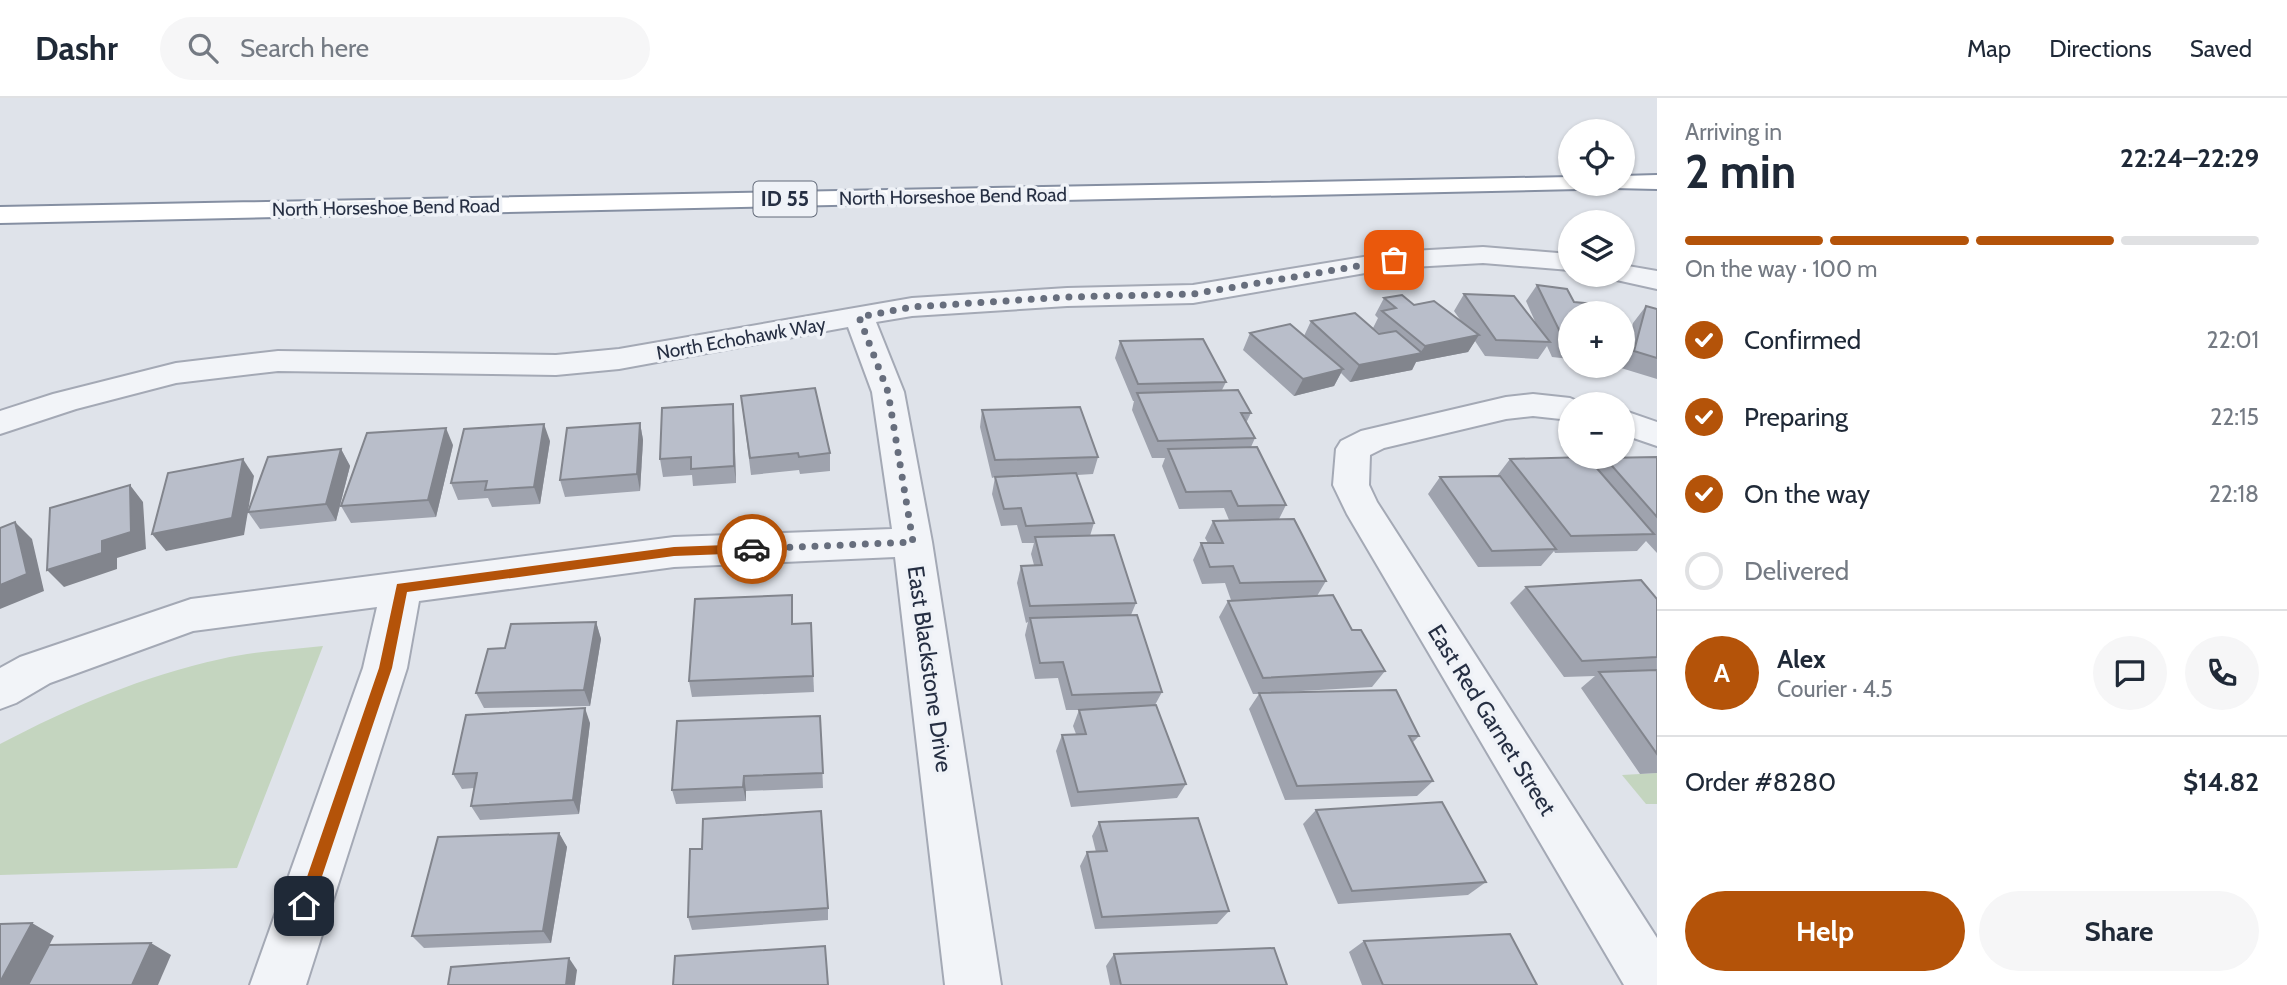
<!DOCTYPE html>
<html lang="en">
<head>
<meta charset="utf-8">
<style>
  body { margin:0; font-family:Cabin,sans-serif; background:#f6f6f7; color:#1f2937; height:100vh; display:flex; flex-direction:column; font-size:26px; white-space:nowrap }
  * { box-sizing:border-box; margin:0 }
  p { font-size:23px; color:#747a83 }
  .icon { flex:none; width:38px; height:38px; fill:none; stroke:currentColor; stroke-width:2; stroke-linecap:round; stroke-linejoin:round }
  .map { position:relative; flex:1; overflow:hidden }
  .side { display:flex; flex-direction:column; background:#fff; width:630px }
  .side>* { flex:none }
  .buttons { position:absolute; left:1558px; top:21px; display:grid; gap:14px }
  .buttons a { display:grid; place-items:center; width:77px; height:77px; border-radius:50%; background:#fff; box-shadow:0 2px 5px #0004; font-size:35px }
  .pin { position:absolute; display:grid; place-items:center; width:60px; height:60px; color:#fff; margin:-30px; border-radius:14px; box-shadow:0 4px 10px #0006 }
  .courier { position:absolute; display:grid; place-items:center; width:70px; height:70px; margin:-35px; border:5px solid #b45309; border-radius:50%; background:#fff; color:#222; box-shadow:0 2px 9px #0007 }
  .summary em { font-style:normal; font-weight:800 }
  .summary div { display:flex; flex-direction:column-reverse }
  .summary { display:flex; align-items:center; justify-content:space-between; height:119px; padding:0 28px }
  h1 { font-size:46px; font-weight:800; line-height:52px }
  .bar { display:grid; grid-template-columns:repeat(4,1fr); gap:10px 7px; align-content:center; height:84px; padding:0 28px }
  .bar i { height:9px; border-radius:5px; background:#e0e1e3 }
  .bar .active { background:#b45309 }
  .bar p { grid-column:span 4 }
  .line { display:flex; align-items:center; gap:18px; padding:0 28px; border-top:2px solid #e0e1e3 }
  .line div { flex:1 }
  .round { display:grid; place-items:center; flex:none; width:74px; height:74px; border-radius:37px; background:#f6f6f7 }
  ol { padding:0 28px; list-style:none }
  li { display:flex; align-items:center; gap:21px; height:77px }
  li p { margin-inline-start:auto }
  li .icon { padding:7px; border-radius:50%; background:#b45309; color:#fff; stroke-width:4 }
  li:last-child { color:#747a83 }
  li i { width:38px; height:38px; border:4px solid #e0e1e3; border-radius:50% }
  .action { display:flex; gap:14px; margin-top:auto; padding:14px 28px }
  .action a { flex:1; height:80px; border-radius:42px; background:#b45309; color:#fff; font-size:28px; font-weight:800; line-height:80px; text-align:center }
  .action a+a { background:#f6f6f7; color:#1f2937 }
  header { display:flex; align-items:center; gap:42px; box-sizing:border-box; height:98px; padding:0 35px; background:#fff; border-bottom:2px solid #e0e1e3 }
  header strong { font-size:33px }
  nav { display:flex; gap:38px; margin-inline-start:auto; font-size:24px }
  .search { width:490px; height:63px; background:#f6f6f7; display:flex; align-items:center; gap:18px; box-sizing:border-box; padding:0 24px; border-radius:38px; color:#747a83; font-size:26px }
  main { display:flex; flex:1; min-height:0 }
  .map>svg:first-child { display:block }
  .green { fill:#c4d5bf }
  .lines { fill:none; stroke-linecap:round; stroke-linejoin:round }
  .street-casing { stroke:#a4a9b5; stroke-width:4 }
  .highway-casing { stroke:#858fa2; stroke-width:4 }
  .street { fill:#f2f4f8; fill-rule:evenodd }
  .highway { fill:#fff; fill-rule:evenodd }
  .wall { fill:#9fa3ae }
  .shaded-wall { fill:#82858d }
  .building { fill:#b9beca; stroke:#82858d; stroke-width:2 }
  .route { fill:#b45309 }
  .done { stroke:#676e7d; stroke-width:7; stroke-dasharray:0 12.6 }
  .labels { text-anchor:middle; stroke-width:7; stroke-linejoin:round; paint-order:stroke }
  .far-street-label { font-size:19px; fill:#262f43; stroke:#eff2f7 }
  .shield { fill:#eff2f7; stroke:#626a79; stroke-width:2 }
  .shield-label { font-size:21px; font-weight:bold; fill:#262f43 }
  .street-label { font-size:23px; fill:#262f43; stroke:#eff2f7 }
</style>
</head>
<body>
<header>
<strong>Dashr</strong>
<div class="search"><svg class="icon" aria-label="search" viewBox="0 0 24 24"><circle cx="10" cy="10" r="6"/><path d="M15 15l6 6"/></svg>Search here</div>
<nav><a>Map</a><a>Directions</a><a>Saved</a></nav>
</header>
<main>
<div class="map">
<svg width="1657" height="887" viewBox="0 0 1657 887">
  <rect width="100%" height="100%" fill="#dfe3ea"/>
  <g class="green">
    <path d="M323 548 237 770 0 777V646C71 609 143 578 221 561 254 553 289 552 323 548Z"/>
    <polygon points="1657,675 1657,706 1646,706 1622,677"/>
  </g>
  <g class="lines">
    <g class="street-casing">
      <g id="street">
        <polygon points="1483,149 1570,156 1570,172 1483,165 1394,170 1193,205 1067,208 912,218 876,224 904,294 932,444 1001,887 945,887 895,459 674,469 419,503 407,570 306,887 250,887 363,570 377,509 193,533 50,585 16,605 0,611 0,570 20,559 191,501 674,439 892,431 872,294 848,229 619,271 556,277 278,273 176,285 76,311 0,336 0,313 53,296 176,265 278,253 556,257 619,251 912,200 1067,190 1193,187 1394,154"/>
        <polygon points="1622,167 1657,173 1657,191 1612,181 1609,177 1622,177"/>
        <polygon points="1533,296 1570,300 1584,306 1570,306 1570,322 1533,318 1506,321 1384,350 1370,357 1369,387 1377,404 1657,840 1657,887 1624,887 1347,416 1333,387 1336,351 1341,343 1361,333 1506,299"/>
        <polygon points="1622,312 1657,324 1657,348 1622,336"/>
      </g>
    </g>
    <g class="highway-casing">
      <g id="highway">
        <polygon points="1657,77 1657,91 1613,90 1610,86 1622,86 1622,78"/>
        <polygon points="1570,79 1570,86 1582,86 1579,91 0,125 0,109"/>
      </g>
    </g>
    <use href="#street" class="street"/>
    <use href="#highway" class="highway"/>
  </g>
  <g class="wall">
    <polygon points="1537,187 1570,215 1570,261 1552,259 1547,248 1538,261 1485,258 1475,243 1468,254 1416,264 1412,272 1350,284 1341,275 1334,288 1294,298 1243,252 1250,235 1304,238 1311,223 1381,236 1373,230 1378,220 1375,217 1384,200 1414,207 1461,223 1454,213 1464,196 1537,228 1526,203"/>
    <polygon points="1646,208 1657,211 1657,281 1621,270 1622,268 1633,225"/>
    <polygon points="1120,243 1226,284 1222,292 1251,315 1246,325 1255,340 1251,349 1286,407 1279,421 1326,483 1317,498 1352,532 1385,573 1372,589 1267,595 1419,638 1412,645 1433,683 1417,698 1285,702 1249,611 1259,596 1253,596 1219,519 1228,503 1260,501 1231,502 1225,485 1202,486 1193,462 1201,445 1208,445 1205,440 1213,423 1229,422 1224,410 1179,411 1162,368 1165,360 1152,360 1132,312 1134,303 1133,303 1115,260"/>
    <polygon points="741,298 830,355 830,373 800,376 799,372 751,377"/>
    <polygon points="982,312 1098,359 1093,376 1077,377 1094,425 1090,438 1136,505 1131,517 1162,594 1155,607 1186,686 1177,700 1071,709 1056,653 1062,637 1076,636 1073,628 1079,612 1090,612 1066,612 1058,580 1035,581 1025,537 1028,524 1026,525 1017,485 1021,468 1034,467 1031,456 1034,445 1022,445 1017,427 1001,428 992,396 995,379 992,380 980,329"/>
    <polygon points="734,323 736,385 693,388 692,377 663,379 660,361"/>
    <polygon points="640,325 643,342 640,393 565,399 560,382"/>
    <polygon points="550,343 540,406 492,409 488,400 458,402 451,385"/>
    <polygon points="453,347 436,419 351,425 341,408"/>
    <polygon points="341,351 350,368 336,423 260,431 248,414"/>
    <polygon points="1657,359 1657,455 1646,443 1637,453 1555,455 1554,453 1541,468 1478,469 1428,396 1440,379 1497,378 1510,361 1597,370 1605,360"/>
    <polygon points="1526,489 1657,501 1657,675 1640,676 1581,590 1595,578 1564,579 1510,505"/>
    <polygon points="596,524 601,541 590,608 484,610 476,595"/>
    <polygon points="811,525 814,594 692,599 689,583 793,526"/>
    <polygon points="820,618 823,690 746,693 746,703 676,706 672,692"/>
    <polygon points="590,625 579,716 480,722 471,708 474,690 462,691 453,676"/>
    <polygon points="1316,712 1486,784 1468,797 1338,806 1303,726"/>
    <polygon points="1099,724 1229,813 1217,826 1095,831 1080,768 1087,754 1096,754 1092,738"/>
    <polygon points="559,735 567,749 551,845 424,850 412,838"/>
    <polygon points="702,751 828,810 828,822 692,832 688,819"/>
    <polygon points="1364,843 1537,887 1362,887 1349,854"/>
    <polygon points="1114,856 1287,887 1110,887 1106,868"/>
  </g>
  <g class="shaded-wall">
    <polygon points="1479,237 1468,254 1416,264 1412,272 1350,284 1359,267 1420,255 1425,248"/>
    <polygon points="1343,271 1334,288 1294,298 1303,281"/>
    <polygon points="733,306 734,323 736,385 734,368"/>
    <polygon points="640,325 643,342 640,393 637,376"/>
    <polygon points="544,326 550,343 540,406 534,389"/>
    <polygon points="446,330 453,347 436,419 428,402"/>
    <polygon points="341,351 350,368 336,423 326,406"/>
    <polygon points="243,361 254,378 244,437 166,453 152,436"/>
    <polygon points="130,387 143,404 146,451 117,460 117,471 64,489 47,472 102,443"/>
    <polygon points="15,424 32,441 44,493 0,511 0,487"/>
    <polygon points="596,524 601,541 590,608 584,592"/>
    <polygon points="585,610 590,625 579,716 573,702"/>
    <polygon points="744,678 746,693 746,703 743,689"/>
    <polygon points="559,735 567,749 551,845 543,833"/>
    <polygon points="32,825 54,838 29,887 0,887 0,884"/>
    <polygon points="151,845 171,857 158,887 132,887"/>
    <polygon points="569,860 577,872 575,887 566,887"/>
  </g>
  <g class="building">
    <polygon points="1537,187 1567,191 1574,204 1595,206 1600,215 1570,215 1570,242 1564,242"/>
    <polygon points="1464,196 1514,198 1550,244 1496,242"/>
    <polygon points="1402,197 1414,207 1434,203 1479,237 1425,248 1382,213 1396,210 1384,200"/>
    <polygon points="1646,208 1657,211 1657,260 1634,253"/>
    <polygon points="1355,215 1379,236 1396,233 1422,255 1359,267 1311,223"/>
    <polygon points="1290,226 1343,271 1303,281 1250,235"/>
    <polygon points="1203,241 1226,284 1138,286 1120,243"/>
    <polygon points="815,290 830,355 799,359 798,355 750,360 741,298"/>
    <polygon points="1238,292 1251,315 1241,315 1255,340 1158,343 1137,295"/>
    <polygon points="733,306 734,368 691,371 691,359 660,361 662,310"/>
    <polygon points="1080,309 1098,359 995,362 982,312"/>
    <polygon points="640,325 637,376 560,382 567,330"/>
    <polygon points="544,326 534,389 485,392 487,383 451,385 464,331"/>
    <polygon points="446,330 428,402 341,408 367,335"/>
    <polygon points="1257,349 1286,407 1238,408 1231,393 1186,394 1168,351"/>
    <polygon points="341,351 326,406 248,414 268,359"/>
    <polygon points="1587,359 1654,436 1571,438 1510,361"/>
    <polygon points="1657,359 1657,419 1605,360"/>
    <polygon points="243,361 232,420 152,436 168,375"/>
    <polygon points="1076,375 1094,425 1026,428 1021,410 1004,411 995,379"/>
    <polygon points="1500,378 1556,451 1492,453 1440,379"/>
    <polygon points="130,387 131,434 102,443 102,455 47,472 50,410"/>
    <polygon points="1294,421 1326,483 1240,485 1233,468 1210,469 1201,445 1223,445 1213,423"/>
    <polygon points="15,424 27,476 0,487 0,430"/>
    <polygon points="1114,437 1136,505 1030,508 1021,468 1042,467 1035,439"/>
    <polygon points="1641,482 1657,501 1657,559 1582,563 1526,489"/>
    <polygon points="792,497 792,526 811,525 813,578 689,583 695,501"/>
    <polygon points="1333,497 1352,532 1361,532 1385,573 1263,580 1228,503"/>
    <polygon points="1137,517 1162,594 1072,597 1063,564 1040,565 1030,520"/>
    <polygon points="596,524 584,592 476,595 488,551 505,550 511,526"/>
    <polygon points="1657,572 1657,656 1599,574"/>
    <polygon points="1396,592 1419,638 1409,638 1433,683 1297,688 1259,595"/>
    <polygon points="1156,607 1186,686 1078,694 1062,637 1086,636 1079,612"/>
    <polygon points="585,610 573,702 471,708 477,675 453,676 466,617"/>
    <polygon points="820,618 823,675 744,678 743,689 672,692 677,623"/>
    <polygon points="1442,704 1486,784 1352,793 1316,712"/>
    <polygon points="821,713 828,810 688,819 690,751 702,751 703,721"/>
    <polygon points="1198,720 1229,813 1102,819 1087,754 1107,753 1099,724"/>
    <polygon points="559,735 543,833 412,838 438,739"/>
    <polygon points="32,825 0,884 0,826"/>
    <polygon points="1510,836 1537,887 1383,887 1364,843"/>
    <polygon points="151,845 132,887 28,887 49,847"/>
    <polygon points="825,848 828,887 673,887 675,858"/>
    <polygon points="1274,850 1287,887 1121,887 1114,856"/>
    <polygon points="569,860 566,887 448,887 451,869"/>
  </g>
  <polygon class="route" points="752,446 758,451 752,455 674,458 407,494 392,570 312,808 310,813 304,816 299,813 297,808 379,570 397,486 674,449"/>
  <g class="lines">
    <polyline class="done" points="752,451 913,444 888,294 859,219 912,209 1067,199 1193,196 1394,162"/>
  </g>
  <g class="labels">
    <g class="far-street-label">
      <text transform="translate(953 98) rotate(-1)" y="7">North Horseshoe Bend Road</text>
      <text transform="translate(386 109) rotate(-1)" y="7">North Horseshoe Bend Road</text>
      <text transform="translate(741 240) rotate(-10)" y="7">North Echohawk Way</text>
    </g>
    <rect class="shield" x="753.5" y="83.5" width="63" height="35" rx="5"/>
    <g class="shield-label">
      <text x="785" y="108">ID 55</text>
    </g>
    <g class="street-label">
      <text transform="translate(930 571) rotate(82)" y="8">East Blackstone Drive</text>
      <text transform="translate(1492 622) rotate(58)" y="8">East Red Garnet Street</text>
    </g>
  </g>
</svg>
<div class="buttons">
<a><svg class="icon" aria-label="locate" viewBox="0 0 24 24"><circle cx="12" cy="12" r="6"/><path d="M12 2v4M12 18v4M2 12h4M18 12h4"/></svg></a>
<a><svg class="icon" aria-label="layers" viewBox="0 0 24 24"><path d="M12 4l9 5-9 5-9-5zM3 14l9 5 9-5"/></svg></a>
<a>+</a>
<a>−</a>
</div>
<div class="pin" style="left:1394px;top:162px;background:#ea580c"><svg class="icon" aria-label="bag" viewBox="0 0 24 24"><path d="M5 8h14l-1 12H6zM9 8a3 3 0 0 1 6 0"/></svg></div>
<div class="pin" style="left:304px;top:808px;background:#1f2937"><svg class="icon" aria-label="home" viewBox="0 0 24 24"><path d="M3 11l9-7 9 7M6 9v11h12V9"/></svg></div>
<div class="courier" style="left:752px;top:451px"><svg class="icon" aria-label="car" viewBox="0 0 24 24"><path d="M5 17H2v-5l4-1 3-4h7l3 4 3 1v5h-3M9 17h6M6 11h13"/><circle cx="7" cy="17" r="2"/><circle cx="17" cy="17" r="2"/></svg></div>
</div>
<section class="side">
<div class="summary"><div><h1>2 min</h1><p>Arriving in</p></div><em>22:24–22:29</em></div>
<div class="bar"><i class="active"></i><i class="active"></i><i class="active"></i><i></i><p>On the way · 100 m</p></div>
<ol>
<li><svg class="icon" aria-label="check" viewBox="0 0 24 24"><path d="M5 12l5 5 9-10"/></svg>Confirmed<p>22:01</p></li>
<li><svg class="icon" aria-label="check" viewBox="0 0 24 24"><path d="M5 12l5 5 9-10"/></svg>Preparing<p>22:15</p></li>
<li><svg class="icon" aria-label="check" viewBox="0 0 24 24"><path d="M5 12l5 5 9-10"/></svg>On the way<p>22:18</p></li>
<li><i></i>Delivered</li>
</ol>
<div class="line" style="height:126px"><b class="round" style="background:#b45309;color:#fff">A</b><div><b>Alex</b><p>Courier · 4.5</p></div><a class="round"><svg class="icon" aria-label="chat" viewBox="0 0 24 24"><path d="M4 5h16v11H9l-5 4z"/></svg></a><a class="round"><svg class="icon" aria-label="phone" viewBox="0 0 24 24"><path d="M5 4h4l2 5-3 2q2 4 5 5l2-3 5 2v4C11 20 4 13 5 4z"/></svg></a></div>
<div class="line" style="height:91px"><div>Order #8280</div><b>$14.82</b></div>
<div class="action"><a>Help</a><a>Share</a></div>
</section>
</main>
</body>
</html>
